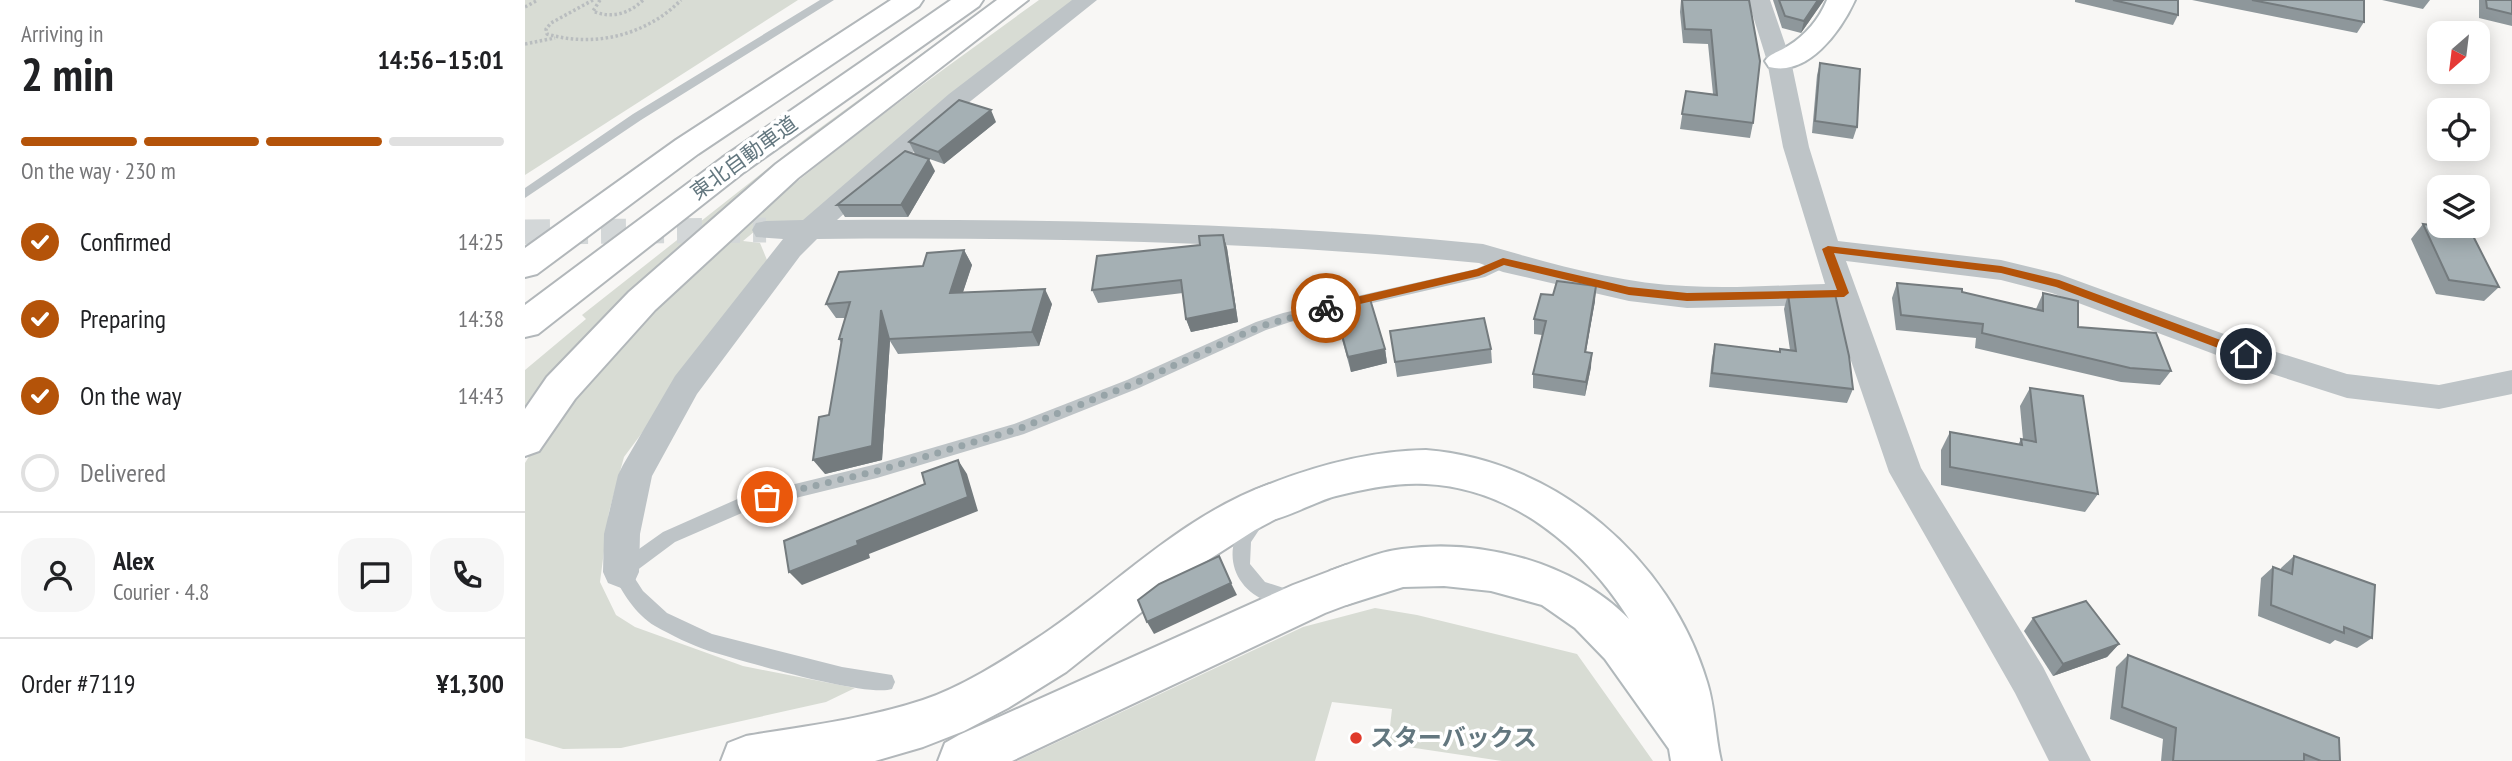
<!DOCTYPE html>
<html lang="en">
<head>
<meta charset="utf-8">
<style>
  body { margin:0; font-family:"PT Sans Narrow","Noto Sans JP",sans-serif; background:#f6f6f6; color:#202124; height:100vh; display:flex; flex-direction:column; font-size:26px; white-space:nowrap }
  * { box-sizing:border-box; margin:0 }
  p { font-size:23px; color:#757577 }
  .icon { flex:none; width:38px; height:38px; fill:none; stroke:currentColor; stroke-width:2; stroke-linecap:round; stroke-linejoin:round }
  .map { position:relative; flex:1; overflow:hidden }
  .panel { display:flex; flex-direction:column; background:#fff; width:525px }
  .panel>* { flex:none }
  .needle { width:46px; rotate:208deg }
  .controls { position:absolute; left:1902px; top:21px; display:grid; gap:14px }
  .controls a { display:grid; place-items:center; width:63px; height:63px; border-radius:14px; background:#fff; box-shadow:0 4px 18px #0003; font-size:35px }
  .pin { position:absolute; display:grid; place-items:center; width:60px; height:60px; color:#fff; margin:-30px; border:4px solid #fff; border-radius:50%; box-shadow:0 2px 7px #0007 }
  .courier { position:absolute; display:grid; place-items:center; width:70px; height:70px; margin:-35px; border:5px solid #b45309; border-radius:50%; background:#fff; color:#222; box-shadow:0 2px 9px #0007 }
  .head em { font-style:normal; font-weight:800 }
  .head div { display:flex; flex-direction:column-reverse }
  .head { display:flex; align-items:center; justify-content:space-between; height:119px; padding:0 21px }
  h1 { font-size:46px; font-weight:800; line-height:52px }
  .bar { display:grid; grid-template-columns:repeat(4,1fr); gap:10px 7px; align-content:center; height:84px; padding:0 21px }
  .bar i { height:9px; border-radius:5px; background:#e0e0e0 }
  .bar .current { background:#b45309 }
  .bar p { grid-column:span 4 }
  .line { display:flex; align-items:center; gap:18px; padding:0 21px; border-top:2px solid #e0e0e0 }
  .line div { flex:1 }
  .round { display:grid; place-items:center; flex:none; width:74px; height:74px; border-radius:21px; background:#f6f6f6 }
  ol { padding:0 21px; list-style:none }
  li { display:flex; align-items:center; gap:21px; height:77px }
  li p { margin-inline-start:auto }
  li .icon { padding:7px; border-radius:50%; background:#b45309; color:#fff; stroke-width:4 }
  li:last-child { color:#757577 }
  li i { width:38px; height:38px; border:4px solid #e0e0e0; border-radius:50% }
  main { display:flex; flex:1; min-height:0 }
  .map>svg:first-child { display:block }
  .green { fill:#d8dcd4 }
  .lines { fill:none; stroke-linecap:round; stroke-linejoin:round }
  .street-tunnel { stroke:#d3d7d8; stroke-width:25; stroke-dasharray:25 13; stroke-linecap:butt }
  .secondary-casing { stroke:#b1b8bb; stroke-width:4 }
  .highway-casing { stroke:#b2b7ba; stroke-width:4 }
  .path { stroke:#b9bdbf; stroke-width:3.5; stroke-dasharray:2.5 2.5; stroke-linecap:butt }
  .lane { fill:#bec4c7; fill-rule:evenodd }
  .street { fill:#bec4c7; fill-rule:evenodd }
  .secondary { fill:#fff; fill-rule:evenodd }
  .highway { fill:#fff; fill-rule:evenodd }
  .wall { fill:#8e979b }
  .shaded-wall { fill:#747b7e }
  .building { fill:#a5b0b4; stroke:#747b7e; stroke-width:2 }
  .route { fill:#b45309 }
  .done { stroke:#97a4a8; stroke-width:7; stroke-dasharray:0 12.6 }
  .poi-dot { fill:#e03b2c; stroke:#fff; stroke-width:2.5 }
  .labels { text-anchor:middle; stroke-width:7; stroke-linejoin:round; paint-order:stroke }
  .street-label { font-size:21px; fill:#63777f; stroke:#fff }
  .near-poi-label { font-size:24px; font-weight:bold; fill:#63777f; stroke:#fff; text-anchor:start }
</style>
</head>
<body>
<main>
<section class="panel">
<div class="head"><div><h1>2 min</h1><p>Arriving in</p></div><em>14:56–15:01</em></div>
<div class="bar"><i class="current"></i><i class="current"></i><i class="current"></i><i></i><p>On the way · 230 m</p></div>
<ol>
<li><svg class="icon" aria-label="check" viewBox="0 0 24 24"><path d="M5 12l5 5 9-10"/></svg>Confirmed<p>14:25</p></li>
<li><svg class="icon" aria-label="check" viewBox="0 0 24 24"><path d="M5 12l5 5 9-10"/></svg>Preparing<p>14:38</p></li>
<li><svg class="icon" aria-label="check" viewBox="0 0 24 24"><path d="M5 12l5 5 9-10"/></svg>On the way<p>14:43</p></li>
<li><i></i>Delivered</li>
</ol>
<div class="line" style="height:126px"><a class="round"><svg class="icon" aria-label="person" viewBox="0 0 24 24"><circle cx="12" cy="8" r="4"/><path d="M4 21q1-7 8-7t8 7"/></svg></a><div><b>Alex</b><p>Courier · 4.8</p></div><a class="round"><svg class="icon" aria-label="chat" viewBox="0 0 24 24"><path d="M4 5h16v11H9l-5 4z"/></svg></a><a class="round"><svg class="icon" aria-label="phone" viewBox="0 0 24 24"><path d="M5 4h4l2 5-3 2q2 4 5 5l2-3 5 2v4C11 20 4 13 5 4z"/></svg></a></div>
<div class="line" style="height:91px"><div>Order #7119</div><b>¥1,300</b></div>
</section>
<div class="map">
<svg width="1987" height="761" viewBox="0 0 1987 761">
  <rect width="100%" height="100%" fill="#f8f7f5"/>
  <g class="green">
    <polygon points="0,0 273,0 0,175"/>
    <path d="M514 0H552L283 223 236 226 218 241 235 243 242 260 240 268 99 457 84 512 75 582 91 615 110 627 218 666 330 688 301 702 96 748 38 749 0 738V463L6 453C40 413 71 368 107 330 228 206 374 101 514 0Z"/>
    <polygon points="417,39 422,41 0,418 0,370 61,319 57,315 284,136"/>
    <polygon points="850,608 892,615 1052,654 1128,761 977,761 863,744 867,709 807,702 790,761 492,761 778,627"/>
  </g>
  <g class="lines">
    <polyline class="street-tunnel" points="0,232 241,230"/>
    <g class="secondary-casing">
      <g id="secondary">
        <path d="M1302 0H1330C1316 31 1283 77 1244 67L1240 61C1245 53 1254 52 1263 46 1281 35 1294 19 1302 0Z"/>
        <path d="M901 450C1030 460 1145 558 1182 682 1190 707 1190 735 1196 761H1146L1144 749 1080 659 1050 628 1017 605 966 591 919 586 878 587 821 605 805 599 799 585 805 571C828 563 852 552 877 549 955 538 1048 562 1104 619 1060 549 988 488 901 484 872 482 839 489 811 496 794 500 759 519 745 520 741 520 734 516 730 514L724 502 730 490C785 467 842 451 901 450Z"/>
      </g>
    </g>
    <g class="highway-casing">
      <g id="highway">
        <polygon points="366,0 398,0 394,6 173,154 12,274 0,277 0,248 151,140"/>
        <polygon points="426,0 458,0 454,6 219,172 13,334 0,337 0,305 197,158"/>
        <polygon points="472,0 503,0 273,178 130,310 50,399 14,451 0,456 0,409 22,377 104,292 251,164"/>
        <path d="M745 484 760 490 766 502 760 514 730 530 677 564 541 672 483 708 439 731 398 747 350 761H196L203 743 221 736C280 726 341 719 398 700 438 686 476 662 511 639 589 588 655 516 745 484Z"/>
        <polygon points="821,565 837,571 843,585 837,599 800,613 487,761 413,761 420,743 434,735 768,585"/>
      </g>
    </g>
    <g class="path">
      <path d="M68 0 26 23 21 29 22 34C69 48 122 35 156 0"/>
      <path d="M75 0 68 11C86 19 104 14 118 0"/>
      <polyline points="0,7 13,0"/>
      <polyline points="0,44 30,38"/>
    </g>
    <g class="lane">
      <polygon points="295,0 309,0 116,120 0,198 0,188 108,114"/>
      <path d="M978 257 983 258 985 262 983 266 960 277 765 322 741 330 614 388 499 434 352 478 226 509 150 542 107 574 118 591 142 613 187 634 317 667 367 675 370 682 367 689C343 698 214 660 184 651 166 645 146 635 130 626 110 614 97 592 87 572L90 566 138 532 217 497 352 464 489 424 602 380 731 322 758 313 951 269Z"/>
      <path d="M733 511 739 513 742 518 726 542 725 564 740 582 771 592 773 598 771 604C761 607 753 605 744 602 710 590 697 555 717 525 722 519 725 513 733 511Z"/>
    </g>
    <path class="street" d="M547 0H572L442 104 312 220C528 219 743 223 958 244 1024 263 1092 283 1161 286 1207 289 1254 285 1300 284L1258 147 1242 61 1223 0H1245L1266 61 1284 147 1313 241 1476 260 1534 274 1732 346 1822 374 1914 385 1987 370V394L1914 409 1822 398 1710 362 1527 293 1476 280 1321 261 1396 468 1518 667 1566 761H1524L1490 693 1364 472 1307 305 1162 308 1104 301 978 272 954 263C734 241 514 237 292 239L275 256 172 394 127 476 115 534 114 572 109 583 96 588 83 583 78 572 79 534 93 475 98 465 150 376 258 239 231 237 227 230 231 223 241 221 278 220 424 94Z"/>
    <use href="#secondary" class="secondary"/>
    <use href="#highway" class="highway"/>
  </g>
  <g class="wall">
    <polygon points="1156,0 1224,0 1228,123 1225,138 1155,129 1161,91 1188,94 1183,44 1158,43 1155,12"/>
    <polygon points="1248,0 1299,0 1276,33 1257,28"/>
    <polygon points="1550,0 1653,0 1653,15 1648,25 1550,2"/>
    <polygon points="1667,0 1839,0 1839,22 1832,33"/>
    <polygon points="1857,0 1905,0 1898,9"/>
    <polygon points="1954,0 1987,0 1987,26 1954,18"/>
    <polygon points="1295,63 1332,127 1328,139 1287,133 1292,75"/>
    <polygon points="471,122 419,164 390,154 384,142"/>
    <polygon points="410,171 383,217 320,217 312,205"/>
    <polygon points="1898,224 1974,287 1959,301 1911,294 1886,239"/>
    <polygon points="698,235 702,248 713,322 666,332 661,319 658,293 573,303 567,290"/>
    <polygon points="439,250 447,265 438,292 527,304 514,346 373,354 365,341 357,460 300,474 304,415 316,343 314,339 320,318 311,318 301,304"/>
    <polygon points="1372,283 1437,292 1511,309 1518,293 1553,327 1646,371 1635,385 1596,382 1450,348 1451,338 1371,330 1367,298"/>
    <polygon points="1263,294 1328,389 1322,403 1184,387 1187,358 1190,344 1254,352 1255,349 1265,350 1259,309"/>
    <polygon points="1070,301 1061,352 1066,367 1060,396 1008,388 1008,374 1017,335 1009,334 1009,319"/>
    <polygon points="809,306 860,349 862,363 826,372 812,321"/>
    <polygon points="865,331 966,349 967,363 872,377"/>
    <polygon points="1505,388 1573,494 1560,512 1416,485 1416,450 1425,432 1493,445 1496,439 1498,439 1495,406"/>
    <polygon points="1769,556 1847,638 1832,648 1810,640 1805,644 1733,616 1736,578 1748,567 1756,570 1756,568"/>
    <polygon points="1508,618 1594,644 1582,657 1528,676 1499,631"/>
    <polygon points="1603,655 1815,761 1636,761 1638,739 1585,719 1591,667"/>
  </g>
  <g class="shaded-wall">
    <polygon points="1293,0 1299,0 1276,33 1279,21"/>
    <polygon points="466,110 471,122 419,164 413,152"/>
    <polygon points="404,159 410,171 383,217 376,205"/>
    <polygon points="698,235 702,248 713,322 666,332 661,319"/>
    <polygon points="439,250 447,265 433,307 425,293"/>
    <polygon points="1071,286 1070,301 1058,366 1060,352"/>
    <polygon points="520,289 527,304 514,346 507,332"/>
    <polygon points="356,310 365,341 357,460 300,474 288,460"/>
    <polygon points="860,349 862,363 826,372 823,357"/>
    <polygon points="1067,353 1066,367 1060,396 1061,382"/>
    <polygon points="433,460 442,474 453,511 344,554 345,558 277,585 264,572 332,541"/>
    <polygon points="706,583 712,595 629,634 622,622"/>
    <polygon points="1594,644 1582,657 1528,676 1538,664"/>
  </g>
  <g class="building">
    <polygon points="1157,0 1224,0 1235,61 1228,123 1157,114 1161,91 1192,95 1186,30 1160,29"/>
    <polygon points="1254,0 1293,0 1279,21 1260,16"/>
    <polygon points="1588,0 1653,0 1653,15"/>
    <polygon points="1727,0 1839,0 1839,22"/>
    <polygon points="1961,0 1987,0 1987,14 1962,8"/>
    <polygon points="1295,63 1335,69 1332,127 1290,121"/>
    <polygon points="434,100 466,110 413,152 384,142"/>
    <polygon points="380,151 404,159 376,205 312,205"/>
    <polygon points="1898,224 1945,230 1974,287 1924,280"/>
    <polygon points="698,235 710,309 661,319 656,280 567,290 572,256 675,245 674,236"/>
    <polygon points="439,250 425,293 520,289 507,332 364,339 356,310 347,446 288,460 294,417 304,415 317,339 314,339 325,302 301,304 314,272 398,266 402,253"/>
    <polygon points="1032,281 1071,286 1060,352 1067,353 1061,382 1008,374 1021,321 1009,319 1016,294 1028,295"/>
    <polygon points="1372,283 1437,289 1437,292 1518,311 1518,293 1553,301 1553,327 1631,333 1646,371 1605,368 1457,333 1458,324 1376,315"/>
    <polygon points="1263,294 1310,294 1324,356 1328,389 1187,373 1190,344 1255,352 1255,349 1271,351"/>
    <polygon points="845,299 860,349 823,357 809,306"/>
    <polygon points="959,318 966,349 870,362 865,331"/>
    <polygon points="1505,388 1558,396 1573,494 1425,467 1425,432 1497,445 1496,439 1511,442"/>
    <polygon points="433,460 443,497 332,541 333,545 264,572 259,541 400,484 397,473"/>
    <polygon points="694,556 706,583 622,622 613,600 634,584"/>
    <polygon points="1769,556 1850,585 1847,638 1819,627 1819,633 1746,605 1748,567 1767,574"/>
    <polygon points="1561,601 1594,644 1538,664 1508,618"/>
    <polygon points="1603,655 1814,738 1815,761 1796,761 1779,754 1779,761 1648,761 1651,728 1597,707"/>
  </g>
  <polygon class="route" points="1303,246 1476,266 1534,280 1725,351 1727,354 1725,357 1717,357 1531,287 1476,273 1309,253 1324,293 1319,297 1162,301 1104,295 979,265 954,276 801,312 796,308 801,304 952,269 978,258 1104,287 1162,293 1312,290 1297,249"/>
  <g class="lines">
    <polyline class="done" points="242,497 352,471 493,429 608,384 736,326 801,308"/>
  </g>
  <circle class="poi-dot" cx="831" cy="738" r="7"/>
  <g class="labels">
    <g class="street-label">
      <text transform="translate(219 158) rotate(-36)" y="7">東北自動車道</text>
    </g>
    <g class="near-poi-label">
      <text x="845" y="746">スターバックス</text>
    </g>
  </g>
</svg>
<div class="controls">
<a><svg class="needle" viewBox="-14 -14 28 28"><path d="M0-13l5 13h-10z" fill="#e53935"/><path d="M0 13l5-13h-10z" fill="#757577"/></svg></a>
<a><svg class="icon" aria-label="locate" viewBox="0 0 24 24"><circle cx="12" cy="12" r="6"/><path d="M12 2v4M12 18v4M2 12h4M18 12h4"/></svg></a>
<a><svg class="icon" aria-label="layers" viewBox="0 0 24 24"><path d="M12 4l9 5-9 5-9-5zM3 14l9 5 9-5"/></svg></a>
</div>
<div class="pin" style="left:242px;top:497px;background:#ea580c"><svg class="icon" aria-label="bag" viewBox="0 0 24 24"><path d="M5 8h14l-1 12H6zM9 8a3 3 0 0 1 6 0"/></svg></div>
<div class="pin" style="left:1721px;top:354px;background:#1f2937"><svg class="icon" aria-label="home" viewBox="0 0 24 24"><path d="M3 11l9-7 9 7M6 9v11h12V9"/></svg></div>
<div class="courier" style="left:801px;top:308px"><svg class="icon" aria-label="bike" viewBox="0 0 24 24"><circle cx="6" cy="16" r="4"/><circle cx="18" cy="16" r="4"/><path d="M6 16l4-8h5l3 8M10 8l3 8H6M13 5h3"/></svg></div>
</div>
</main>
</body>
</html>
